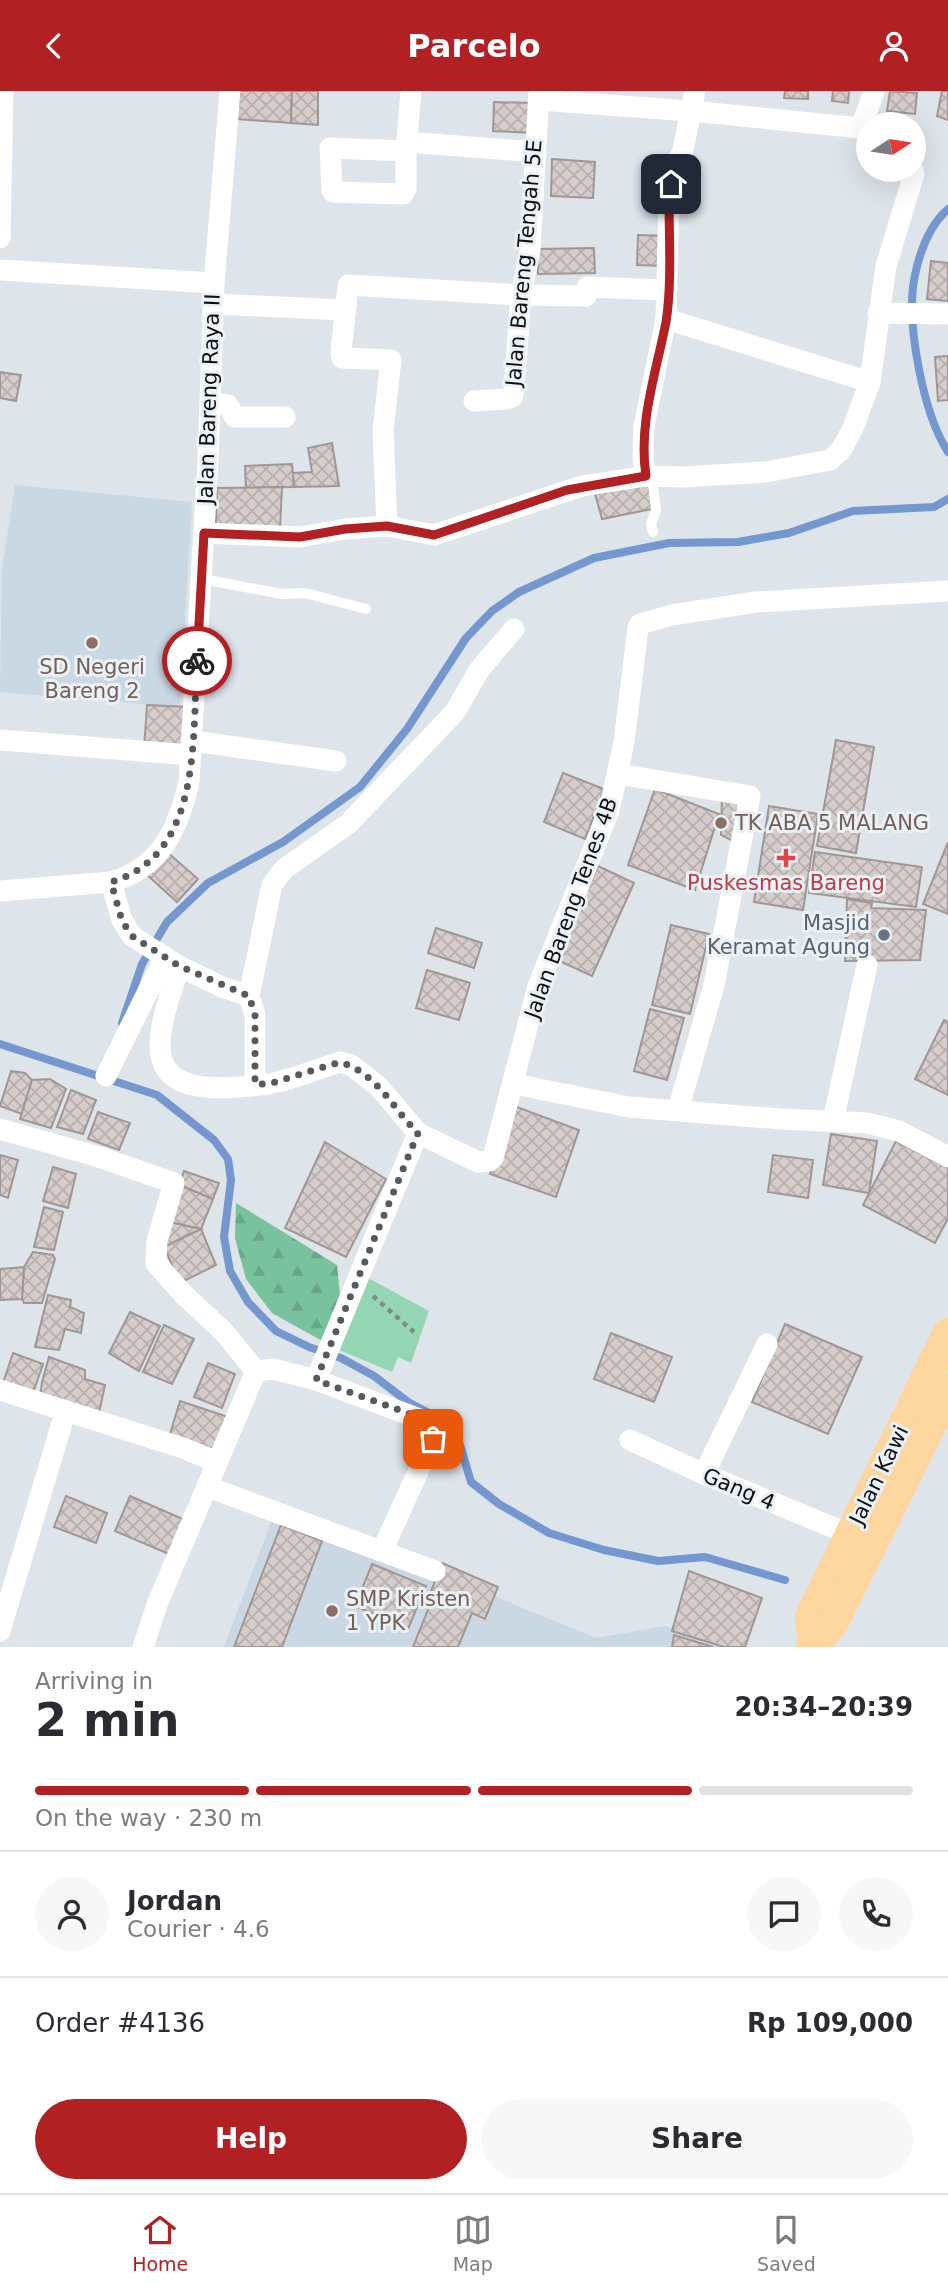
<!DOCTYPE html>
<html lang="en">
<head>
<meta charset="utf-8">
<style>
  body { margin:0; font-family:"DejaVu Sans",sans-serif; background:#f7f7f7; color:#2b2b33; height:100vh; display:flex; flex-direction:column; font-size:26px; white-space:nowrap }
  * { box-sizing:border-box; margin:0 }
  p { font-size:23px; color:#7c7c81 }
  .icon { flex:none; width:38px; height:38px; fill:none; stroke:currentColor; stroke-width:2; stroke-linecap:round; stroke-linejoin:round }
  .map { position:relative; height:1556px; overflow:hidden }
  .side { display:flex; flex-direction:column; background:#fff; flex:1 }
  .side>* { flex:none }
  .needle { width:46px; rotate:78deg }
  .tools { position:absolute; left:856px; top:21px; display:grid; gap:14px }
  .tools a { display:grid; place-items:center; width:70px; height:70px; border-radius:50%; background:#fff; box-shadow:0 7px 28px #0002; font-size:35px }
  .pin { position:absolute; display:grid; place-items:center; width:60px; height:60px; color:#fff; margin:-30px; border-radius:14px; box-shadow:0 4px 10px #0006 }
  .courier { position:absolute; display:grid; place-items:center; width:70px; height:70px; margin:-35px; border:5px solid #b12023; border-radius:50%; background:#fff; color:#222; box-shadow:0 2px 9px #0007 }
  .overview em { font-style:normal; font-weight:600 }
  .overview div { display:flex; flex-direction:column-reverse }
  .overview { display:flex; align-items:center; justify-content:space-between; height:119px; padding:0 35px }
  h1 { font-size:46px; font-weight:600; line-height:52px }
  .bar { display:grid; grid-template-columns:repeat(4,1fr); gap:10px 7px; align-content:center; height:84px; padding:0 35px }
  .bar i { height:9px; border-radius:5px; background:#e1e1e2 }
  .bar .active { background:#b12023 }
  .bar p { grid-column:span 4 }
  .line { display:flex; align-items:center; gap:18px; padding:0 35px; border-top:2px solid #e1e1e2 }
  .line div { flex:1 }
  .round { display:grid; place-items:center; flex:none; width:74px; height:74px; border-radius:37px; background:#f7f7f7 }
  .cta { display:flex; gap:14px; margin-top:auto; padding:14px 35px }
  .cta a { flex:1; height:80px; border-radius:42px; background:#b12023; color:#fff; font-size:28px; font-weight:600; line-height:80px; text-align:center }
  .cta a+a { background:#f7f7f7; color:#2b2b33 }
  header { display:flex; justify-content:space-between; align-items:center; height:91px; padding:0 35px; background:#b12023; color:#fff; font-size:32px; font-weight:600 }
  .menu { display:flex; justify-content:space-around; align-items:center; height:98px; border-top:2px solid #e1e1e2; background:#fff; font-size:19px; color:#7c7c81 }
  .menu a { display:grid; justify-items:center; gap:4px }
  .menu .active { color:#b12023 }
  .map>svg:first-child { display:block }
  .built { fill:#cad8e3 }
  .green { fill:#94d5b4 }
  .forest { fill:url(#forest-firs) }
  .lines { fill:none; stroke-linecap:round; stroke-linejoin:round }
  .stream { stroke:#7497cf; stroke-width:8 }
  .building { fill:url(#building-cross-hatch); stroke:#a09795; stroke-width:2 }
  .path { stroke:#83888c; stroke-width:4.5; stroke-dasharray:5 5; stroke-linecap:butt }
  .lane { stroke:#fff; stroke-width:10 }
  .street { stroke:#fff; stroke-width:21 }
  .primary { stroke:#fcd69e; stroke-width:32 }
  .done { stroke:#565a5d; stroke-width:7; stroke-dasharray:0 12.6 }
  .route { stroke:#b12023; stroke-width:9 }
  .education-dot { fill:#8d6e63; stroke:#eaf2f7; stroke-width:2.5 }
  .health-dot { fill:#e0444e; stroke:#eaf2f7; stroke-width:2.5 }
  .worship-dot { fill:#6b7280; stroke:#eaf2f7; stroke-width:2.5 }
  .labels { text-anchor:middle; stroke-width:6; stroke-linejoin:round; paint-order:stroke }
  .street-label { font-size:21px; fill:#0d0f11; stroke:#eaf2f7 }
  .education-label { font-size:21px; fill:#785e54; stroke:#eaf2f7; text-anchor:start }
  .health-label { font-size:21px; fill:#be3a42; stroke:#eaf2f7 }
  .worship-label { font-size:21px; fill:#5b616d; stroke:#eaf2f7; text-anchor:end }
</style>
</head>
<body>
<header><svg class="icon" aria-label="back" viewBox="0 0 24 24"><path d="M15 5l-7 7 7 7"/></svg>Parcelo<svg class="icon" aria-label="person" viewBox="0 0 24 24"><circle cx="12" cy="8" r="4"/><path d="M4 21q1-7 8-7t8 7"/></svg></header>
<div class="map">
<svg width="948" height="1556" viewBox="0 0 948 1556">
  <defs>
    <pattern id="forest-firs" width="22" height="20" patternUnits="userSpaceOnUse" patternTransform="scale(1.75)"><rect width="22" height="20" fill="#78c29d"/><path d="M5 1l3.5 6h-7zM16 11l3.5 6h-7z" fill="#67a686"/></pattern>
    <pattern id="building-cross-hatch" width="8" height="8" patternUnits="userSpaceOnUse" patternTransform="scale(1.75)"><rect width="8" height="8" fill="#d6cdcb"/><path d="M0 0l8 8M0 8l8-8" fill="none" stroke="#b6afad"/></pattern>
  </defs>
  <rect width="100%" height="100%" fill="#dde4ea"/>
  <g class="built">
    <polygon points="15,394 192,411 180,616 0,601 2,479"/>
    <polygon points="273,1426 443,1484 596,1547 665,1535 730,1556 224,1556"/>
  </g>
  <polygon class="green" points="368,1187 429,1220 411,1272 398,1266 392,1281 337,1258"/>
  <polygon class="forest" points="236,1112 337,1174 340,1204 324,1251 272,1222 246,1188 235,1147"/>
  <g class="lines">
    <g class="stream">
      <path d="M948 118C930 134 920 160 915 184 905 230 923 322 948 361"/>
      <polyline points="122,932 142,873 167,831 208,792 283,751 360,696 407,638 466,547 492,520 519,501 594,467 669,452 738,451 789,442 853,420 934,416 948,408"/>
      <polyline points="0,953 157,1004 214,1049 228,1068 231,1089 224,1146 230,1180 248,1211 276,1240 309,1256 341,1267 374,1285 408,1311 442,1329 460,1354 471,1391 499,1413 549,1442 604,1459 658,1470 705,1466 785,1489"/>
    </g>
  </g>
  <g class="building">
    <polygon points="240,0 292,0 291,32 237,28"/>
    <polygon points="292,0 318,0 318,34 291,32"/>
    <polygon points="785,0 808,0 808,8 784,7"/>
    <polygon points="833,0 849,0 848,12 832,10"/>
    <polygon points="890,0 917,2 915,23 887,20"/>
    <polygon points="942,0 948,0 948,29 937,25"/>
    <polygon points="494,11 536,12 535,42 493,40"/>
    <polygon points="552,68 595,71 593,107 551,105"/>
    <polygon points="638,144 667,145 666,175 637,174"/>
    <polygon points="594,157 595,182 538,183 537,158"/>
    <polygon points="931,170 948,172 948,210 927,208"/>
    <polygon points="948,265 948,309 938,310 935,266"/>
    <polygon points="0,281 21,284 16,310 0,307"/>
    <polygon points="332,352 339,395 294,396 293,382 312,381 308,357"/>
    <polygon points="292,373 294,396 246,397 245,375"/>
    <polygon points="648,390 652,418 602,428 594,399"/>
    <polygon points="282,396 280,439 216,434 217,397"/>
    <polygon points="147,614 189,616 186,661 144,658"/>
    <polygon points="836,649 874,656 856,762 817,755"/>
    <polygon points="563,682 604,698 585,748 544,731"/>
    <polygon points="655,698 719,723 695,799 628,774"/>
    <polygon points="722,703 745,709 737,752 721,744"/>
    <polygon points="769,715 818,723 803,819 754,811"/>
    <polygon points="948,751 948,823 923,813"/>
    <polygon points="167,761 198,788 177,811 147,784"/>
    <polygon points="815,761 922,776 916,816 809,802"/>
    <polygon points="598,775 634,792 592,885 555,868"/>
    <polygon points="847,808 872,812 871,817 926,819 920,869 845,870"/>
    <polygon points="671,834 709,843 690,923 652,914"/>
    <polygon points="436,837 482,852 474,877 428,862"/>
    <polygon points="427,879 470,892 459,929 416,917"/>
    <polygon points="650,918 684,927 667,989 634,980"/>
    <polygon points="944,929 948,931 948,1004 915,988"/>
    <polygon points="11,980 25,982 32,989 22,1023 0,1015"/>
    <polygon points="50,988 66,998 51,1037 20,1028 32,989"/>
    <polygon points="71,999 96,1009 83,1043 57,1036"/>
    <polygon points="514,1015 579,1039 556,1106 490,1083"/>
    <polygon points="98,1021 130,1032 119,1059 88,1048"/>
    <polygon points="831,1043 877,1050 869,1102 823,1094"/>
    <polygon points="896,1050 948,1077 948,1127 935,1152 863,1114"/>
    <polygon points="325,1051 386,1088 346,1166 285,1137"/>
    <polygon points="0,1064 18,1069 8,1107 0,1104"/>
    <polygon points="773,1064 813,1069 808,1107 768,1101"/>
    <polygon points="53,1076 76,1083 68,1117 43,1110"/>
    <polygon points="184,1080 219,1092 213,1108 179,1094"/>
    <polygon points="179,1094 213,1108 201,1138 169,1131"/>
    <polygon points="44,1116 63,1121 54,1159 34,1156"/>
    <polygon points="169,1131 201,1138 164,1156"/>
    <polygon points="201,1138 216,1174 180,1192 164,1156"/>
    <polygon points="33,1161 53,1164 55,1168 42,1212 24,1212 22,1208 24,1176"/>
    <polygon points="24,1176 22,1208 0,1209 0,1178"/>
    <polygon points="48,1204 71,1209 70,1216 84,1222 81,1242 65,1238 59,1259 35,1256"/>
    <polygon points="130,1221 160,1235 139,1280 109,1262"/>
    <polygon points="785,1233 862,1266 828,1343 752,1311"/>
    <polygon points="164,1234 194,1248 172,1293 143,1281"/>
    <polygon points="611,1242 672,1266 654,1311 594,1288"/>
    <polygon points="13,1262 43,1273 32,1305 1,1298"/>
    <polygon points="49,1266 85,1279 85,1288 105,1294 98,1327 40,1306 42,1291"/>
    <polygon points="208,1272 235,1283 222,1317 194,1306"/>
    <polygon points="180,1310 228,1326 217,1361 169,1346"/>
    <polygon points="66,1405 107,1422 96,1452 54,1436"/>
    <polygon points="130,1405 185,1429 171,1464 115,1440"/>
    <polygon points="281,1434 322,1450 282,1556 234,1556"/>
    <polygon points="442,1472 498,1496 485,1528 472,1522 458,1556 413,1556 433,1506 429,1505"/>
    <polygon points="372,1473 426,1495 408,1538 355,1515"/>
    <polygon points="689,1480 762,1507 745,1556 724,1556 672,1540"/>
    <polygon points="674,1544 713,1556 672,1556"/>
  </g>
  <g class="lines">
    <polyline class="path" points="373,1205 414,1241"/>
    <g class="lane">
      <polyline points="652,386 656,419 651,433 653,441"/>
      <polyline points="202,488 282,503 305,502 366,518"/>
    </g>
    <g class="street">
      <polyline points="539,9 691,20 861,37 868,41"/>
      <polyline points="861,37 874,0"/>
      <polyline points="407,51 536,61"/>
      <polyline points="406,60 330,57 332,99 333,101 403,103 406,98 406,60 411,0"/>
      <polyline points="0,147 3,0"/>
      <polyline points="0,179 214,192"/>
      <polyline points="214,213 344,219"/>
      <polyline points="878,222 948,223"/>
      <polyline points="666,228 870,291"/>
      <polyline points="474,310 507,308 512,306 514,299 521,204 530,159 539,0"/>
      <polyline points="210,312 228,314 235,326 285,326"/>
      <polyline points="646,385 643,368 644,335 666,228 669,108 673,79 683,59 695,0"/>
      <polyline points="387,435 383,339 391,269 342,267 341,262 348,194 521,204 586,205 587,196 667,199"/>
      <polyline points="204,442 300,446 345,438 387,435 434,444 582,395 646,385 683,386 766,381 830,369 841,359 853,337 870,291 886,175 914,83 913,79"/>
      <polyline points="0,649 191,664"/>
      <polyline points="192,650 336,670"/>
      <polyline points="618,683 750,705 714,894 678,1019"/>
      <polyline points="111,791 122,829 132,845 179,875 222,896 249,905 272,794 284,778 348,733 455,621 479,579 514,538"/>
      <path d="M0 800 111 791C161 777 178 738 189 691L208 370 214 192 230 0"/>
      <path d="M179 875C172 900 154 944 162 969 173 1006 238 997 268 993 292 989 317 978 340 971L351 974 379 996 418 1042 478 1071 489 1070 493 1067 538 895 609 720 624 651 638 537 640 533 672 524 756 511 948 500"/>
      <polyline points="249,905 255,924 255,993"/>
      <polyline points="106,985 165,866"/>
      <polyline points="514,993 629,1016 781,1028 867,1032 899,1040 948,1066"/>
      <polyline points="833,1030 867,874"/>
      <polyline points="0,1038 96,1065 174,1092 157,1150 156,1172 183,1203 223,1240 256,1280 273,1278 316,1289 428,1331 433,1348 382,1460"/>
      <polyline points="316,1289 418,1042"/>
      <polyline points="0,1299 183,1357 217,1371"/>
      <polyline points="630,1349 704,1383 849,1443"/>
      <polyline points="704,1383 767,1253"/>
      <polyline points="208,1396 435,1480"/>
      <polyline points="0,1540 65,1322"/>
      <polyline points="143,1556 158,1511 256,1280"/>
    </g>
    <g class="primary">
      <polyline points="814,1552 811,1526 948,1243"/>
      <polyline points="812,1556 833,1531 948,1298"/>
    </g>
  </g>
  <g class="lines">
    <path class="done" d="M197 570C192 646 203 764 111 791L122 830 132 845 179 875 249 905 255 924V993H269L340 971C377 982 393 1018 418 1042L316 1289 424 1328 430 1334 433 1348"/>
    <path class="route" d="M197 570 204 442 300 446 345 438 387 435 434 444 567 399 646 385C638 333 656 282 666 231 672 194 669 146 669 108L671 93"/>
  </g>
  <g class="education-dot">
    <circle cx="92" cy="552" r="7"/>
    <circle cx="721" cy="732" r="7"/>
    <circle cx="332" cy="1520" r="7"/>
  </g>
  <path class="health-dot" d="M782.5 756.5h7v7h7v7h-7v7h-7v-7h-7v-7h7z"/>
  <circle class="worship-dot" cx="884" cy="844" r="7"/>
  <g class="labels">
    <g class="street-label">
      <text transform="translate(524 172) rotate(-85)" y="7">Jalan Bareng Tengah 5E</text>
      <text transform="translate(209 308) rotate(-88)" y="7">Jalan Bareng Raya II</text>
      <text transform="translate(571 817) rotate(-70)" y="7">Jalan Bareng Tenes 4B</text>
      <text transform="translate(879 1384) rotate(-64)" y="7">Jalan Kawi</text>
      <text transform="translate(739 1398) rotate(23)" y="7">Gang 4</text>
    </g>
    <g class="education-label">
      <text x="92" y="583" text-anchor="middle">SD Negeri<tspan x="92" dy="24">Bareng 2</tspan></text>
      <text x="735" y="739">TK ABA 5 MALANG</text>
      <text x="346" y="1515">SMP Kristen<tspan x="346" dy="24">1 YPK</tspan></text>
    </g>
    <g class="health-label">
      <text x="786" y="799">Puskesmas Bareng</text>
    </g>
    <g class="worship-label">
      <text x="870" y="839">Masjid<tspan x="870" dy="24">Keramat Agung</tspan></text>
    </g>
  </g>
</svg>
<div class="tools">
<a><svg class="needle" viewBox="-14 -14 28 28"><path d="M0-13l5 13h-10z" fill="#e53935"/><path d="M0 13l5-13h-10z" fill="#7c7c81"/></svg></a>
</div>
<div class="pin" style="left:433px;top:1348px;background:#ea580c"><svg class="icon" aria-label="bag" viewBox="0 0 24 24"><path d="M5 8h14l-1 12H6zM9 8a3 3 0 0 1 6 0"/></svg></div>
<div class="pin" style="left:671px;top:93px;background:#1f2937"><svg class="icon" aria-label="home" viewBox="0 0 24 24"><path d="M3 11l9-7 9 7M6 9v11h12V9"/></svg></div>
<div class="courier" style="left:197px;top:570px"><svg class="icon" aria-label="bike" viewBox="0 0 24 24"><circle cx="6" cy="16" r="4"/><circle cx="18" cy="16" r="4"/><path d="M6 16l4-8h5l3 8M10 8l3 8H6M13 5h3"/></svg></div>
</div>
<section class="side">
<div class="overview"><div><h1>2 min</h1><p>Arriving in</p></div><em>20:34–20:39</em></div>
<div class="bar"><i class="active"></i><i class="active"></i><i class="active"></i><i></i><p>On the way · 230 m</p></div>
<div class="line" style="height:126px"><a class="round"><svg class="icon" aria-label="person" viewBox="0 0 24 24"><circle cx="12" cy="8" r="4"/><path d="M4 21q1-7 8-7t8 7"/></svg></a><div><b>Jordan</b><p>Courier · 4.6</p></div><a class="round"><svg class="icon" aria-label="chat" viewBox="0 0 24 24"><path d="M4 5h16v11H9l-5 4z"/></svg></a><a class="round"><svg class="icon" aria-label="phone" viewBox="0 0 24 24"><path d="M5 4h4l2 5-3 2q2 4 5 5l2-3 5 2v4C11 20 4 13 5 4z"/></svg></a></div>
<div class="line" style="height:91px"><div>Order #4136</div><b>Rp 109,000</b></div>
<div class="cta"><a>Help</a><a>Share</a></div>
</section>
<nav class="menu">
<a class="active"><svg class="icon" aria-label="home" viewBox="0 0 24 24"><path d="M3 11l9-7 9 7M6 9v11h12V9"/></svg>Home</a>
<a><svg class="icon" aria-label="map" viewBox="0 0 24 24"><path d="M3 6l6-2 6 2 6-2v14l-6 2-6-2-6 2zM9 4v14M15 6v14"/></svg>Map</a>
<a><svg class="icon" aria-label="saved" viewBox="0 0 24 24"><path d="M7 4h10v16l-5-4-5 4z"/></svg>Saved</a>
</nav>
</body>
</html>
